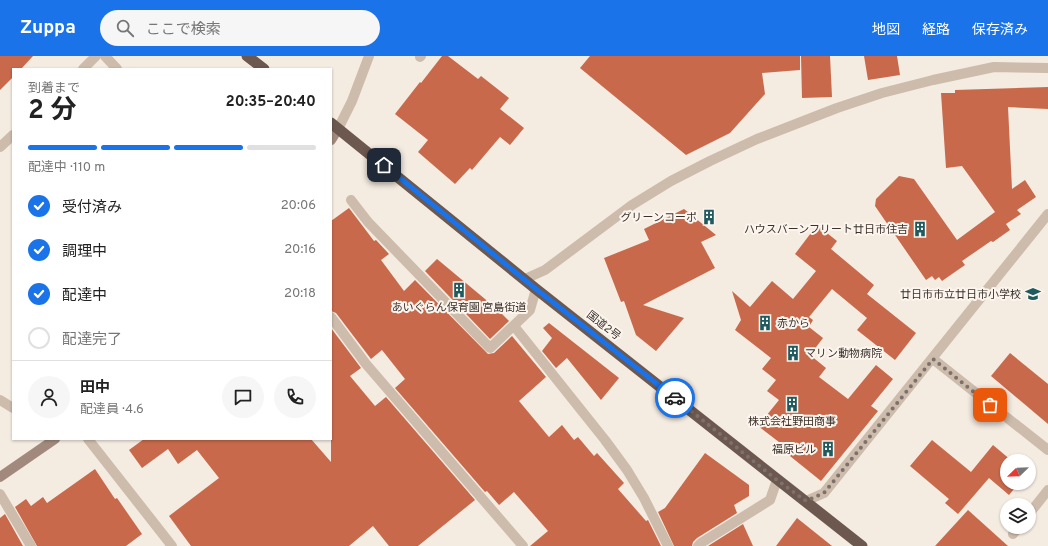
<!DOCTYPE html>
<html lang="ja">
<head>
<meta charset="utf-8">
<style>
  body { margin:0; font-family:Overpass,"Noto Sans JP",sans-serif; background:#f6f6f6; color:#222; height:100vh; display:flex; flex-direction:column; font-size:15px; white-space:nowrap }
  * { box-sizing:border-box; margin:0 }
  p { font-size:13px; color:#767676 }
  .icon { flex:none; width:22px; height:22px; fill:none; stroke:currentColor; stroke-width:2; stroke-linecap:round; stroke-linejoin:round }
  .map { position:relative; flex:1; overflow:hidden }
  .panel { position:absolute; left:12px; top:12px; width:320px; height:372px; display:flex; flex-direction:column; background:#fff; border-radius:0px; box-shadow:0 1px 3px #0004 }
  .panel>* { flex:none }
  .needle { width:26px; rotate:247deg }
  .tools { position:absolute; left:1000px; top:398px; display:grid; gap:8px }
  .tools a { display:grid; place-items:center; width:36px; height:36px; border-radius:50%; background:#fff; box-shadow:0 1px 3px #0004; font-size:20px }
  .pin { position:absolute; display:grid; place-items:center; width:34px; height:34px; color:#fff; margin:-17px; border-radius:8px; box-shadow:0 2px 6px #0006 }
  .courier { position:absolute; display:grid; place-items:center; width:40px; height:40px; margin:-20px; border:3px solid #1a73e8; border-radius:50%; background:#fff; color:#222; box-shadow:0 1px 5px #0007 }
  .headline em { font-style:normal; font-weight:700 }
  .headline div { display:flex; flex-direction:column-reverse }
  .headline { display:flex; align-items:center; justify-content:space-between; height:68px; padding:0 16px }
  h1 { font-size:26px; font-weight:700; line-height:30px }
  .bar { display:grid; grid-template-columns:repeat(4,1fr); gap:6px 4px; align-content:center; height:48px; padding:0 16px }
  .bar i { height:5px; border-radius:3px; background:#e0e0e0 }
  .bar .active { background:#1a73e8 }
  .bar p { grid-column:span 4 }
  .line { display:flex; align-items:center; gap:10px; padding:0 16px; border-top:1px solid #e0e0e0 }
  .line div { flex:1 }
  .round { display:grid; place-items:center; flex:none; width:42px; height:42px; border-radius:21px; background:#f6f6f6 }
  ol { padding:0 16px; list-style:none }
  li { display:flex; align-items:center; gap:12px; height:44px }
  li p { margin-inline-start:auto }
  li .icon { padding:4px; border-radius:50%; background:#1a73e8; color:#fff; stroke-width:4 }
  li:last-child { color:#767676 }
  li i { width:22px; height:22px; border:2px solid #e0e0e0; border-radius:50% }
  header { display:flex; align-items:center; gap:24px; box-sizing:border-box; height:56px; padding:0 20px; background:#1a73e8; color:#fff }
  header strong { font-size:19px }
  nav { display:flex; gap:22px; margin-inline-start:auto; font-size:14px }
  .search { width:280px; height:36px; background:#f6f6f6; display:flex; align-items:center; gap:10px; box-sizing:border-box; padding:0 14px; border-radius:22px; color:#767676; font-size:15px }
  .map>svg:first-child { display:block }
  .building { fill:#c8694b }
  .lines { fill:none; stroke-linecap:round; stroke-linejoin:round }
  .minor { stroke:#cdbbac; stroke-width:10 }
  .tertiary { stroke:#cdbbac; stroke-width:10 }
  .secondary { stroke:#a18a7d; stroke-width:10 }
  .trunk { stroke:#6c584f; stroke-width:11 }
  .done { stroke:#7c716b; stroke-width:4; stroke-dasharray:0 7.2 }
  .route { stroke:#1a73e8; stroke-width:5 }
  .labels { text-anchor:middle; stroke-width:4; stroke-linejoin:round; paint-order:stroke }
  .poi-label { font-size:11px; fill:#3b302b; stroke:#fbf5ee; text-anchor:end }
  .street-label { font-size:11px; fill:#3b302b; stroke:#fbf5ee }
</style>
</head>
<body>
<header>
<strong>Zuppa</strong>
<div class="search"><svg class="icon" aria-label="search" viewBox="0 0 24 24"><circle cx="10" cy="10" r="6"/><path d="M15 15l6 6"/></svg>ここで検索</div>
<nav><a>地図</a><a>経路</a><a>保存済み</a></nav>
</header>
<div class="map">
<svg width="1048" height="490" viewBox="0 0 1048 490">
  <rect width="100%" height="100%" fill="#f4ebe1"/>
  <g class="building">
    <polygon points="0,0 33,0 21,13 13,13 13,21 0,34"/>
    <polygon points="442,0 448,0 478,23 481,20 509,42 500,53 524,72 510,89 500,81 472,114 470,112 455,128 418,96 428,84 395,58 420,26 421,27"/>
    <polygon points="590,0 800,0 800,14 762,17 765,38 730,77 686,99 580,12"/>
    <polygon points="801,0 830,0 832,41 802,42"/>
    <polygon points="864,0 897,0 900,19 868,24"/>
    <polygon points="1048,31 1048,53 1008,51 1012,133 1025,124 1036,141 1017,154 1021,158 1006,168 1010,174 993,186 991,185 962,205 965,209 942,225 939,221 935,224 932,220 926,224 875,150 876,143 899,120 914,123 957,184 995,156 962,110 946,112 941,37 955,37 955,34"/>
    <polygon points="349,152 374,185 376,184 389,198 381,204 404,235 415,224 488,298 494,297 512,280 546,321 519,345 549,381 562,369 574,384 578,381 594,400 597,397 624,427 618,433 646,465 648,464 661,490 530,490 548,475 514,436 499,449 487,435 485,436 395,332 405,323 382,294 371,303 336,257 331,255 331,165"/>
    <polygon points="684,153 716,179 701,186 715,212 643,249 684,262 656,295 636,279 624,245 621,246 604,202 649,184 644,173"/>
    <polygon points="817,169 837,185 831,193 874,229 867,238 916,277 895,304 857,274 867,262 832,233 809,261 813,264 809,271 823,282 810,299 826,312 819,321 848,343 876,309 893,323 871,350 878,355 821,425 785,396 788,393 758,370 779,344 767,335 776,324 762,313 771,302 735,274 741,264 732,235 750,251 772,225 793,243 816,215 795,198"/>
    <polygon points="437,203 497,253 509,265 490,283 425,215"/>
    <polygon points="549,267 619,322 601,344 567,302 556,312 542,295 552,282 543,272"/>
    <polygon points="331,272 361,312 350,320 375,350 386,341 475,444 418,490 389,490 373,470 349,490 191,490 169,460 219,422 197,394 178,408 168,393 142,412 129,394 144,383 311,383 331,406"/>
    <polygon points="1010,297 1048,328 1048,368 991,320"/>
    <polygon points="932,384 971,416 993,389 1012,405 1007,405 1007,427 1019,427 1009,439 989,422 958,458 945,447 949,443 910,410"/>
    <polygon points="705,397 749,429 749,440 734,449 737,457 697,482 693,486 692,490 674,490 658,456 665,452"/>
    <polygon points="95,413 115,443 117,442 142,478 126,490 37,490 15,451 26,443 31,450 43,441 47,447"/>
    <polygon points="968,454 1008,490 935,490"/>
    <polygon points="5,458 23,490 0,490 0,462"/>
    <polygon points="797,462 832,490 776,490"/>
    <polygon points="743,468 753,490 708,490"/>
  </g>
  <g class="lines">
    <g class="minor">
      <polyline points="105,0 117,13"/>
      <polyline points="420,1 421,0"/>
      <polyline points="83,13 96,0"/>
      <polyline points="0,91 13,79"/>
      <polyline points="351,144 368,166 490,292 530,254 536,233"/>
      <polyline points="331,261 366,308 523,490"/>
      <polyline points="514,270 605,384 627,414 644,442 668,490"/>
      <polyline points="933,303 1048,394"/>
      <polyline points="0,344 13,352"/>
      <polyline points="88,383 172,490"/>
      <polyline points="0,438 31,490"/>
      <polyline points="806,445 824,437 1048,158"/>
      <polyline points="1029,458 1048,434"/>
      <polyline points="1013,478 1019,471"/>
      <polyline points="698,490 701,487 770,444 777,424"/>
    </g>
    <g class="tertiary">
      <polyline points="338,73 352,45 369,0"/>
      <polyline points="525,223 545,214 632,149 671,125 710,105 757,83 837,52 882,37 933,24 994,11 1048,12"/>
    </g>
    <g class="secondary">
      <polyline points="331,84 338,73"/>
      <polyline points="0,421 55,383"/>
    </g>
    <g class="trunk">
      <polyline points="247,0 264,13"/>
      <polyline points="331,67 536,233 862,490"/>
    </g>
  </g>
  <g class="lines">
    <polyline class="done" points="675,342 777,424 806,445 824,437 933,303 990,349"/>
    <polyline class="route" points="384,109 536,233 675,342"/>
  </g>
  <defs>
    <g id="building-bare" transform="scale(1.2)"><path d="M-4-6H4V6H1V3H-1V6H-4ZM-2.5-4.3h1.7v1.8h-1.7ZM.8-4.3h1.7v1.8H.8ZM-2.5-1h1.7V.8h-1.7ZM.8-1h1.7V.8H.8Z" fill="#1f5a5e" stroke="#fbf5ee" stroke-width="2.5" paint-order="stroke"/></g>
    <g id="school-bare" transform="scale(1.2)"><path d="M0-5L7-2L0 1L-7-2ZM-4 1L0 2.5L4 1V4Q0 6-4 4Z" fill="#1f5a5e" stroke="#fbf5ee" stroke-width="2.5" paint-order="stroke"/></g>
  </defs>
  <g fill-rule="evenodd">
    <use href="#building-bare" x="709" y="161"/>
    <use href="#building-bare" x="920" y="173"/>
    <use href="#building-bare" x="459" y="234"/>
    <use href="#school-bare" x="1033" y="238"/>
    <use href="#building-bare" x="765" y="267"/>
    <use href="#building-bare" x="793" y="297"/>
    <use href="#building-bare" x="792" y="348"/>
    <use href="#building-bare" x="828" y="393"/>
  </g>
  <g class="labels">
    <g class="poi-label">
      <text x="697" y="165">グリーンコーポ</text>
      <text x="908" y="177">ハウスバーンフリート廿日市住吉</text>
      <text x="1021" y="242">廿日市市立廿日市小学校</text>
      <text x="459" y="255" text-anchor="middle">あいぐらん保育園 宮島街道</text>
      <text x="777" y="271" text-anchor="start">赤から</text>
      <text x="805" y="301" text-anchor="start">マリン動物病院</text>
      <text x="792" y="369" text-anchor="middle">株式会社野田商事</text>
      <text x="816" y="397">福原ビル</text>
    </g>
    <g class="street-label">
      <text transform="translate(604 269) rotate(38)" y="4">国道2号</text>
    </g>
  </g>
</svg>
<div class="tools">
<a><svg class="needle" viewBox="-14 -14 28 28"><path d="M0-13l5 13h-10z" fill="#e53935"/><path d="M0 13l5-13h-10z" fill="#767676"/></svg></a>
<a><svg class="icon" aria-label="layers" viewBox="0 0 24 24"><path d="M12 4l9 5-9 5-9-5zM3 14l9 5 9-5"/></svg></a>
</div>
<div class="pin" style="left:990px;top:349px;background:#ea580c"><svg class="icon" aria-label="bag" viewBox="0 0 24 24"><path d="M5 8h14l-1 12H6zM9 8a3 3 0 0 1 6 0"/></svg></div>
<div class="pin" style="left:384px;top:109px;background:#1f2937"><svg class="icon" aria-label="home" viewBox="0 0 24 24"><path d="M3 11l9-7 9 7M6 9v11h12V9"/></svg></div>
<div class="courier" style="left:675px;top:342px"><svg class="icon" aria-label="car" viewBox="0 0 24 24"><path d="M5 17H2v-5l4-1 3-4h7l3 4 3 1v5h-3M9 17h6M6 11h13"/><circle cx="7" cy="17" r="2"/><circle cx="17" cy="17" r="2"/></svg></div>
<section class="panel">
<div class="headline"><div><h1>2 分</h1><p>到着まで</p></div><em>20:35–20:40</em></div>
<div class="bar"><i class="active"></i><i class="active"></i><i class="active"></i><i></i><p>配達中 · 110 m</p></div>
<ol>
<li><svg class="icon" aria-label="check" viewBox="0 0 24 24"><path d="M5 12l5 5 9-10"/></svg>受付済み<p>20:06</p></li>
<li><svg class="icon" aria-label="check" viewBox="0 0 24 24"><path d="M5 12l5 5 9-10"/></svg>調理中<p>20:16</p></li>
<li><svg class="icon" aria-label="check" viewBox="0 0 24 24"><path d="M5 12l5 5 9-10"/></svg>配達中<p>20:18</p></li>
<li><i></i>配達完了</li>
</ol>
<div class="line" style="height:72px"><a class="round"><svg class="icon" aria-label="person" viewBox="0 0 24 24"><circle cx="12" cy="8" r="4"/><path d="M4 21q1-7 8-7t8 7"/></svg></a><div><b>田中</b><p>配達員 · 4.6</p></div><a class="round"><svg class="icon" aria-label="chat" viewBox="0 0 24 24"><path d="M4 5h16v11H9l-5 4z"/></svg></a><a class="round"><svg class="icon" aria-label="phone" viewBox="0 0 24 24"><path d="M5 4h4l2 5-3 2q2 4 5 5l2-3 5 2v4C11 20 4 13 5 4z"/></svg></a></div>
</section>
</div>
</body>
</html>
